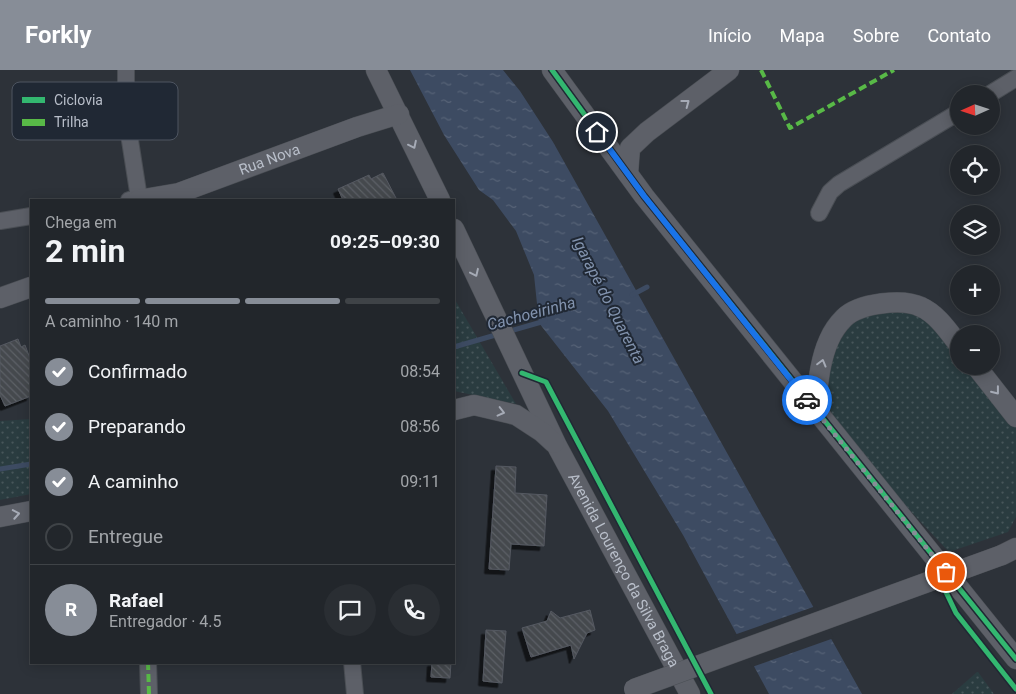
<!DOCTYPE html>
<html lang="pt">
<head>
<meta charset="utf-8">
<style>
  body { margin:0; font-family:Roboto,sans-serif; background:#2a2e33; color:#f1f3f6; height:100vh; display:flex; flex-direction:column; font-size:19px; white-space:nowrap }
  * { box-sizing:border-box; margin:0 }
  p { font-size:16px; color:#a2a5a9 }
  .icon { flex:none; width:28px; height:28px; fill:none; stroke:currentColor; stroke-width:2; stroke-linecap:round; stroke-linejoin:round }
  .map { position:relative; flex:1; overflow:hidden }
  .panel { position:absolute; left:30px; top:129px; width:425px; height:465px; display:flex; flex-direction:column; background:#22262b; border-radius:0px; box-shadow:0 2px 12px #0003,0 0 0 1px #3f4347 }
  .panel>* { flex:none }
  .needle { width:32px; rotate:267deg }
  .controls { position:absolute; left:950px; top:15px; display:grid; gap:10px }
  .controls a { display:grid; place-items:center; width:50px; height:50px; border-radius:50%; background:#22262b; box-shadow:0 2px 12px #0003,0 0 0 1px #3f4347; font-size:25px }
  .pin { position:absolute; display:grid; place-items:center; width:42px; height:42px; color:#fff; margin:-21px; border:2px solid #fff; border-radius:50%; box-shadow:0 1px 5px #0007 }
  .courier { position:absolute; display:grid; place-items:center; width:50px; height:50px; margin:-25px; border:4px solid #1a73e8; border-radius:50%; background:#fff; color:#222; box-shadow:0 1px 6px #0007 }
  .head em { font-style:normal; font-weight:700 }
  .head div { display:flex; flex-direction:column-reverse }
  .head { display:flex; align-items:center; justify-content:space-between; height:85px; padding:0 15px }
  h1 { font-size:32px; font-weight:700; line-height:38px }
  .bar { display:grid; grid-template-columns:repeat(4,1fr); gap:8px 5px; align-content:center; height:60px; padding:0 15px }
  .bar i { height:6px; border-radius:4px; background:#3f4347 }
  .bar .on { background:#878d97 }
  .bar p { grid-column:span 4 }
  .line { display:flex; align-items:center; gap:12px; padding:0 15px; border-top:1px solid #3f4347 }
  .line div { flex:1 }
  .round { display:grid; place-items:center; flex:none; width:52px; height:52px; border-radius:26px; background:#2a2e33 }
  ol { padding:0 15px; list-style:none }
  li { display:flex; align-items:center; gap:15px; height:55px }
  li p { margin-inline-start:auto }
  li .icon { padding:5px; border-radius:50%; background:#878d97; color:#fff; stroke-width:4 }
  li:last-child { color:#a2a5a9 }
  li i { width:28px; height:28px; border:2px solid #3f4347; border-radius:50% }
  header { display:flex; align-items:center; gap:30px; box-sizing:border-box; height:70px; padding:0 25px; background:#878d97; color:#fff }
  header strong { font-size:24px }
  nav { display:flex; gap:28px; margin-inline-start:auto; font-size:18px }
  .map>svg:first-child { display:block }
  .grass { fill:url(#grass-dots) }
  .water { fill:url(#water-ripples) }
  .pier { fill:#2d3239 }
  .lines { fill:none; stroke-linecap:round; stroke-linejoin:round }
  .stream { stroke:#3d4b62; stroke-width:5 }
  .building { fill:url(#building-back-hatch); stroke:#555961; filter:url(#shadow) }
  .minor-casing { stroke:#4a4e54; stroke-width:18 }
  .tertiary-casing { stroke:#4a4e54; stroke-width:21 }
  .minor { stroke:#5d6068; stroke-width:16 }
  .tertiary { stroke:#5d6068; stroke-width:20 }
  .tertiary-bridge-casing { stroke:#4a4e54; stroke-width:21; stroke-linecap:butt }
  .tertiary-bridge { stroke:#5d6068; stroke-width:20 }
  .quiet { stroke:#58b947; stroke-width:4; stroke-dasharray:8 4; stroke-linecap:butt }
  .cycleway-casing { stroke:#202834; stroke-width:8 }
  .cycleway { stroke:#33b770; stroke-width:5 }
  .oneway { stroke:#a6abb6 }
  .done { stroke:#878d97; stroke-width:5; stroke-dasharray:0 9 }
  .route { stroke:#1a73e8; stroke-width:6 }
  .labels { text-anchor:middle; stroke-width:4; stroke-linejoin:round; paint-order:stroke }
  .street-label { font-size:15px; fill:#b8bec9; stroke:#202834 }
  .water-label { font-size:16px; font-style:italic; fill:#8293ae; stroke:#202834 }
  .key { fill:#202834; stroke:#4e5561; stroke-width:1 }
  .key-label { font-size:14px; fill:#b8bec9 }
</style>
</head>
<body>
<header>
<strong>Forkly</strong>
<nav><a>Início</a><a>Mapa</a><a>Sobre</a><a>Contato</a></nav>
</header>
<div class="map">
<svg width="1016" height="624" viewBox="0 0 1016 624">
  <defs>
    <pattern id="grass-dots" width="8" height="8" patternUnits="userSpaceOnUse" patternTransform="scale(1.25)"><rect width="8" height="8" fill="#2a3c40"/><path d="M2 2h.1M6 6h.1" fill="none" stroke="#47565a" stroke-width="1.8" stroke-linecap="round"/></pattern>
    <pattern id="water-ripples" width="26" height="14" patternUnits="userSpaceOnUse" patternTransform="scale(1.25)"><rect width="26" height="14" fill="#3d4b62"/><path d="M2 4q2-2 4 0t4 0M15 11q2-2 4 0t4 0" fill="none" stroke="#576377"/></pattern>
    <pattern id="building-back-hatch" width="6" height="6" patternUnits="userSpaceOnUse" patternTransform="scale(1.25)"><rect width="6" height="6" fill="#44484e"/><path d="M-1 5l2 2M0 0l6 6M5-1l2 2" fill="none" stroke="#5d6166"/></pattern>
    <filter id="shadow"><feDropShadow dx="-4.5" dy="4.5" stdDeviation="0" flood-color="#0009"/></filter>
  </defs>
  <rect width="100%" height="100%" fill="#2d3239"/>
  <g class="grass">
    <polygon points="454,228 516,334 454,321"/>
    <polygon points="886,237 925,247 959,288 959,296 966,296 1016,357 1016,447 1008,462 949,482 827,352 826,325 831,284 855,248"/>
    <polygon points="31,349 31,424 0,430 0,351"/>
    <polygon points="978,602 994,624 952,624 977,602"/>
  </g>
  <polygon class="water" points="410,0 503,0 520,21 553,72 862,624 769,624 683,465 608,341 539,253 534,205 516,161 493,130 479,120 444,65"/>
  <polygon class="pier" points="816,536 834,568 752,597 734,565"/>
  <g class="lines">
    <g class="stream">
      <polyline points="632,225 647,217"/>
      <polyline points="507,262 545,251"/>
      <polyline points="454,277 499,264"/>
      <polyline points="0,399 31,394"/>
    </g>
  </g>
  <g class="building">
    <polygon points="383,103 397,130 343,130 338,119 369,105 371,109"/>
    <polygon points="18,269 21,277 25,275 31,291 31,326 5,336 0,325 0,276"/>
    <polygon points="496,396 516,397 515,423 547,425 544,476 511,474 509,500 489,499"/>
    <polygon points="590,540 595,560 587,563 574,589 571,575 531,587 522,558 547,551 551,541 560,548"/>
    <polygon points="486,560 506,561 502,613 483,611"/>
    <polygon points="432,592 451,592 450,608 431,607"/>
  </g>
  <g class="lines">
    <g class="minor-casing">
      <g id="minor">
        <polyline points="126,0 126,45 139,128 129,130"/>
        <polyline points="990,24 1016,8"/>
        <polyline points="819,143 830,122 839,114 959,42"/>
        <polyline points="0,151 31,146"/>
        <polyline points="148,592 149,624"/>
        <polyline points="352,592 355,624"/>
      </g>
    </g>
    <g class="tertiary-casing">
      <g id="tertiary">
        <polyline points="376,0 440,130"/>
        <polyline points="552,0 644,126 1016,589"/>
        <polyline points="628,104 630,78 647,62 729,0"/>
        <path id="s1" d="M138 130 179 123 357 57 399 44"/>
        <path id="s2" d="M454 159 557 376 690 624"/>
        <polyline points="0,228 31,217"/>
        <polyline points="976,296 1016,347"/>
        <polyline points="454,340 474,335 516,345 542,362 554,373"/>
        <path d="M815 341C818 317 819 292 829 270 832 263 839 253 844 248 859 233 903 228 921 237 937 244 948 261 959 275"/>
        <polyline points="0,447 31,441"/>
        <polyline points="1002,485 1016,478"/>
      </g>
    </g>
    <use href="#minor" class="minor"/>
    <use href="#tertiary" class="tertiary"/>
    <g class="tertiary-bridge-casing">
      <polyline id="tertiary-bridge" points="634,619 1002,485"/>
    </g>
    <use href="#tertiary-bridge" class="tertiary-bridge"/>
    <g class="quiet">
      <polyline points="761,0 790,58 894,0"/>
      <polyline points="148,592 149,624"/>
    </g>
    <g class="cycleway-casing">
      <g id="cycleway">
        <polyline points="552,0 644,126 1016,589"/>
        <polyline points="522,303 546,312 711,624"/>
        <polyline points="933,495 956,543 1016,619"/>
      </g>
    </g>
    <use href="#cycleway" class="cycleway"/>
  </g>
  <defs><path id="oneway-chevron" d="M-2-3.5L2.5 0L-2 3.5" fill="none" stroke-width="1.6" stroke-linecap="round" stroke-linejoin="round" transform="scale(1.25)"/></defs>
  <g class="oneway">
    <use href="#oneway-chevron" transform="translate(686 33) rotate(-37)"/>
    <use href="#oneway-chevron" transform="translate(413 75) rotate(64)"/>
    <use href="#oneway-chevron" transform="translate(475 203) rotate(65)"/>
    <use href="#oneway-chevron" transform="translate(822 293) rotate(-75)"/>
    <use href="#oneway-chevron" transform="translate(996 321) rotate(52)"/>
    <use href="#oneway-chevron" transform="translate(501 342) rotate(14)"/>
    <use href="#oneway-chevron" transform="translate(16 444) rotate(-10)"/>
  </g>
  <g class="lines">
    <polyline class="done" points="807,330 946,502"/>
    <polyline class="route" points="597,62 644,126 807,330"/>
  </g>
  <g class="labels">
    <g class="street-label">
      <text dy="5" stroke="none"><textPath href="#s1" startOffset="138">Rua Nova</textPath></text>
      <text dy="5" stroke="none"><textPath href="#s2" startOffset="381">Avenida Lourenço da Silva Braga</textPath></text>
    </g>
    <g class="water-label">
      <text transform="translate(609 230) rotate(63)" y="6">Igarapé do Quarenta</text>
      <text transform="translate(531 243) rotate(-15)" y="6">Cachoeirinha</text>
    </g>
  </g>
  <rect x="12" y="12" width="166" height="58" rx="8" class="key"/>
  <rect x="22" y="27" width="23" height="6" fill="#33b770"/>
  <rect x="22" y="49" width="23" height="7" fill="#58b947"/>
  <g class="key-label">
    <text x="54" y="35">Ciclovia</text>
    <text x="54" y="57">Trilha</text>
  </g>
</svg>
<div class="controls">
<a><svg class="needle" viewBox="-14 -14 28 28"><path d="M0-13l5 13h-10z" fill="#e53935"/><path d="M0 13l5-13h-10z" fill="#a2a5a9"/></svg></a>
<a><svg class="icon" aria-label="locate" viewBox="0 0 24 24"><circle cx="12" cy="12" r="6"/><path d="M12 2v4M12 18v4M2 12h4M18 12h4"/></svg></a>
<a><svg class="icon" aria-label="layers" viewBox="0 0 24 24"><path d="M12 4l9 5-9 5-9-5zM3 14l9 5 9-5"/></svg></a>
<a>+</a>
<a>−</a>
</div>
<div class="pin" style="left:946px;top:502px;background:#ea580c"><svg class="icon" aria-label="bag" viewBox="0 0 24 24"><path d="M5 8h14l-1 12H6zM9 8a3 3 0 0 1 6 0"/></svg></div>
<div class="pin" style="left:597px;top:62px;background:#1f2937"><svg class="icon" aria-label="home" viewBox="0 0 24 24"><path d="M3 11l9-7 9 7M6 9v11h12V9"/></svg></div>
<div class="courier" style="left:807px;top:330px"><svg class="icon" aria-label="car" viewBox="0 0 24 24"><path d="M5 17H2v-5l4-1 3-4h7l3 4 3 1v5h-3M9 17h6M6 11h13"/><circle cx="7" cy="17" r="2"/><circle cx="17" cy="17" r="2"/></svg></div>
<section class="panel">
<div class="head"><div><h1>2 min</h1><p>Chega em</p></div><em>09:25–09:30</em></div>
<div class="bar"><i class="on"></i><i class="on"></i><i class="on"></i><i></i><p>A caminho · 140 m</p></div>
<ol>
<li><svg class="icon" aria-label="check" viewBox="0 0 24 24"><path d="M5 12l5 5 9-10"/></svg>Confirmado<p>08:54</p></li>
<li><svg class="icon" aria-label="check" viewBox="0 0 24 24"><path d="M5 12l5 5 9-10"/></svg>Preparando<p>08:56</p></li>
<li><svg class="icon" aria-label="check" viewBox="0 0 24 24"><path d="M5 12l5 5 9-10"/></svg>A caminho<p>09:11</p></li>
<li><i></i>Entregue</li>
</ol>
<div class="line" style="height:90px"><b class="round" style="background:#878d97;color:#fff">R</b><div><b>Rafael</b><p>Entregador · 4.5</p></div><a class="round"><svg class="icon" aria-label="chat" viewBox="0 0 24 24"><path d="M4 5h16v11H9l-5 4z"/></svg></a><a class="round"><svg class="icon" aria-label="phone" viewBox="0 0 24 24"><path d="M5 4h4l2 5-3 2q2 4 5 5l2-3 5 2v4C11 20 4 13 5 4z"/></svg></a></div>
</section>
</div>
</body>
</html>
